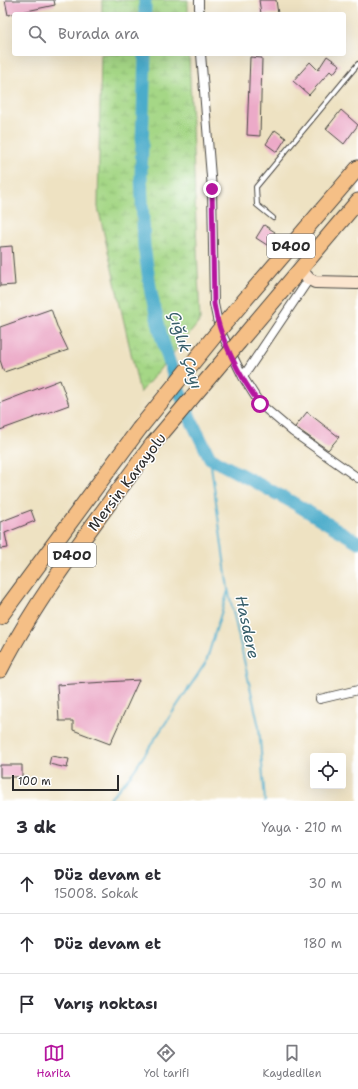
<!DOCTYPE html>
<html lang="tr">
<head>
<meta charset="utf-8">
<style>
  :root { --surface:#fff; --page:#f2f2f3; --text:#2b2b33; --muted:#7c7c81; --line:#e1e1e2; --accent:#b5179e }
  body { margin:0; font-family:"Shantell Sans",sans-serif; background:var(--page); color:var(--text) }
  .controls { position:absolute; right:12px; bottom:12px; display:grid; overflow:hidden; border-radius:4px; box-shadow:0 4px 16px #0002 }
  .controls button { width:36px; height:36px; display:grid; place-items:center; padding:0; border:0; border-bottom:1px solid var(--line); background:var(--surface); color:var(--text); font:20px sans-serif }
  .scale { position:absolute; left:12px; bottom:10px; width:107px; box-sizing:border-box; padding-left:4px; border:2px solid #2b2b2b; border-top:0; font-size:11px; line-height:14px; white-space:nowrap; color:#2b2b2b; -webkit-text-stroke:3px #fff; paint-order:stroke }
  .stop { position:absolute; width:12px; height:12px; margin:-9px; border:3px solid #b5179e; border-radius:50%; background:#fff }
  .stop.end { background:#b5179e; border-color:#fff; box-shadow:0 1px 4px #0008 }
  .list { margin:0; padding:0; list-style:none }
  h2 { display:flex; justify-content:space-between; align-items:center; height:52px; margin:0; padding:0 16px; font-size:17px }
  h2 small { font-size:13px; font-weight:400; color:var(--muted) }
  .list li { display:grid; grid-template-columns:26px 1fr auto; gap:12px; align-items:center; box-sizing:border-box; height:60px; padding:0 16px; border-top:1px solid var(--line) }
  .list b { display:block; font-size:15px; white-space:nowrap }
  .list p { margin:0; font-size:13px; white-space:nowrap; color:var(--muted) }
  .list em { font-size:13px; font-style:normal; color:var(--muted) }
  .icon { flex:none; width:22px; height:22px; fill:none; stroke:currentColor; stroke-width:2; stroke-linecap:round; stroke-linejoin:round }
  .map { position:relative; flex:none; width:358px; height:801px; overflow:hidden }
  .search { position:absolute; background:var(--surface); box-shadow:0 4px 16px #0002; left:12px; right:12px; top:12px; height:44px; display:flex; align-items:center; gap:10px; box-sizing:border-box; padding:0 14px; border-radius:4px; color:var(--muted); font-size:15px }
  .sheet { height:232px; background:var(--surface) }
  nav { display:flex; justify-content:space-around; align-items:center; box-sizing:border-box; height:56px; border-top:1px solid var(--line); background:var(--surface); font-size:11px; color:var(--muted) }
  nav a { display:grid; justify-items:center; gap:2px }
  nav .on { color:var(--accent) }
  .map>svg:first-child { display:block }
  .wetland { fill:url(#wetland-marsh); stroke:#688158 }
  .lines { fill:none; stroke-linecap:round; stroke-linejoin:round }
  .stream { stroke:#4bacca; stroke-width:2 }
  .river { stroke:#4bacca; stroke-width:13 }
  .building { fill:#ecaac8 }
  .lane-casing { stroke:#484642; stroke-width:6 }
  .street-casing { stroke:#484642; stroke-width:10 }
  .secondary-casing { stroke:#484642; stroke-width:14 }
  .highway-casing { stroke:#484642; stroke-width:17 }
  .lane { stroke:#fff; stroke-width:4 }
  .street { stroke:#fff; stroke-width:8 }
  .secondary { stroke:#fbe5cf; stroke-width:12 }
  .highway { stroke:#f5bf86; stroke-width:15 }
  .highway-bridge-casing { stroke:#484642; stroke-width:17; stroke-linecap:butt }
  .highway-bridge { stroke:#f5bf86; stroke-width:15 }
  .route { stroke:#b5179e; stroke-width:5 }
  .labels { text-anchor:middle; stroke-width:3; stroke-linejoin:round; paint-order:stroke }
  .shield { fill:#fff; stroke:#6b6b6b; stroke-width:1 }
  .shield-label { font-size:14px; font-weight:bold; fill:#2b2b2b }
  .street-label { font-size:15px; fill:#2b2b2b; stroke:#fff }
  .water-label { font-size:16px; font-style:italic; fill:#385f6b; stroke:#fff }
</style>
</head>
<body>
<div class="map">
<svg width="358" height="801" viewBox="0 0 358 801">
  <defs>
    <pattern id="wetland-marsh" width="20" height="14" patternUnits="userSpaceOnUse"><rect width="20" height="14" fill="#a5d786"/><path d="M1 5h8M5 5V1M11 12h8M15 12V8" fill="none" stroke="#8eb974"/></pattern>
  </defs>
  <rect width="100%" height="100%" fill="#fff"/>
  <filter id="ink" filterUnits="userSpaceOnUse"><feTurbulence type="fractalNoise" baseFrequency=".025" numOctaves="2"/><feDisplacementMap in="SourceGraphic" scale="8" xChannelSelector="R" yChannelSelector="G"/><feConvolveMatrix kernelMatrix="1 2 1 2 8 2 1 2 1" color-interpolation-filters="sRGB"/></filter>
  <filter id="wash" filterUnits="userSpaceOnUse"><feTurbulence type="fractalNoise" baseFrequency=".012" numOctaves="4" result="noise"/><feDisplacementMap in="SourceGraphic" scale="16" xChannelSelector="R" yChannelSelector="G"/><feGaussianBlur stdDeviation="0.9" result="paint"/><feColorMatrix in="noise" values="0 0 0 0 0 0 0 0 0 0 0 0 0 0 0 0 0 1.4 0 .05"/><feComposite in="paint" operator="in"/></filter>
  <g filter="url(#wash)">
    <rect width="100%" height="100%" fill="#eee2c2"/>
    <!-- wetland -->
    <path class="wetland" d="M102,0H188V14H102Z
      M101,54H189L200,321L140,393L98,207Z"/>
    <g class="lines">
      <!-- stream -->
      <path class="stream" d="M210,458L228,589L259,727L265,801
        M108,801L133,772L206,662L228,591"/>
      <!-- river -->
      <path class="river" d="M145,14V0
        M145,54L141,175L144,246L151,293L162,339L175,380L191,420L210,458L292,502L358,542"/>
    </g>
    <g id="blocks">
      <!-- building -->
      <path class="building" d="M5,0H54L55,5L8,15Z
        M259,0H276L278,14H261Z
        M327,56L340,65L333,74L330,71L309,95L293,81L310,62L318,70Z
        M250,57L262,58L260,136L247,135Z
        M341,110L358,125L344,144L326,129Z
        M275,130L286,138L277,152L266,144Z
        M264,225L275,232L267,245L256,238Z
        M12,246L15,285L0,286V247Z
        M51,309L58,329L68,350L4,372L0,360V327Z
        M60,380L69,405L0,430V403Z
        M307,412L339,437L328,450L295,427Z
        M31,510L35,521L5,533L8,548L0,549V522Z
        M139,680L110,744L73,730V721H59L57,685Z
        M51,756L69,759L67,768L49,764Z
        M0,765H22V777H0Z"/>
    </g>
  </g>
  <g filter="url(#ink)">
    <use href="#blocks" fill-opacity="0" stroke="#484642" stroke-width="1"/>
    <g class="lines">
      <!-- lane casing -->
      <g class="lane-casing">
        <path id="lane" d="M273,218L257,205L256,187L358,64"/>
      </g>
      <!-- street casing -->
      <g class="street-casing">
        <path id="street" d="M199,0V14
          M201,54L212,189L214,304L219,328L243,377L260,404L293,432L358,478
          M243,377L309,279
          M320,699L358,690"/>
      </g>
      <!-- secondary casing -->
      <g class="secondary-casing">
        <path id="secondary" d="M300,269L309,279L315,282L358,283"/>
      </g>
      <!-- highway casing -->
      <g class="highway-casing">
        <path id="highway" d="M225,323L358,168
          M239,342L358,201
          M0,617L139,429
          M0,670C41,590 99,518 152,445"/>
      </g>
      <!-- lane -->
      <use href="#lane" class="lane"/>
      <!-- street -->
      <use href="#street" class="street"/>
      <!-- secondary -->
      <use href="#secondary" class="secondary"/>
      <!-- highway -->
      <use href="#highway" class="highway"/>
      <!-- highway-bridge casing -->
      <g class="highway-bridge-casing">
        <path id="highway-bridge" d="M139,429L225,323
          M152,445L239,342"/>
      </g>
      <!-- highway-bridge -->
      <use href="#highway-bridge" class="highway-bridge"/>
    </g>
  </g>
  <g class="lines" filter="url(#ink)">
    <!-- route -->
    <path class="route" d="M212,189L214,304C219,337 240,378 260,404"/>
  </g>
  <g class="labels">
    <!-- shield labels -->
    <g class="shield">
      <rect x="267" y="234" width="48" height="24" rx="3"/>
      <rect x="48" y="543" width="48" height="24" rx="3"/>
    </g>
    <g class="shield-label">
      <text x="291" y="251">D400</text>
      <text x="72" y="560">D400</text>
    </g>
    <!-- street labels -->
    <g class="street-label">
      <text transform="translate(127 482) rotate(-53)" y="5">Mersin Karayolu</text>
    </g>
    <!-- water labels -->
    <g class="water-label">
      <text transform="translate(186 350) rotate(73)" y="6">Çığlık Çayı</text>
      <text transform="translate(248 627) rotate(78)" y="6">Hasdere</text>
    </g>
  </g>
</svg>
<div class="controls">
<button><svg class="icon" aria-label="locate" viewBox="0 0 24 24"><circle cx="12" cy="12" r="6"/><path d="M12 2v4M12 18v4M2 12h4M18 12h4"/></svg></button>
</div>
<div class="scale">100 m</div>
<div class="stop" style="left:260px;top:404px"></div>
<div class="stop end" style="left:212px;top:189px"></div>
<div class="search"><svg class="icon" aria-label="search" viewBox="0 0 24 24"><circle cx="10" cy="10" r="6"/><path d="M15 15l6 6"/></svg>Burada ara</div>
</div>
<section class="sheet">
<h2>3 dk<small>Yaya · 210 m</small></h2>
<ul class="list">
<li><svg class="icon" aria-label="ahead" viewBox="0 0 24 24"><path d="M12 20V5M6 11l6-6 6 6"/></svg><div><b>Düz devam et</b><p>15008. Sokak</p></div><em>30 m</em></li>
<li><svg class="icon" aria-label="ahead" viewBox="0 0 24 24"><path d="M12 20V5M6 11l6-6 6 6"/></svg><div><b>Düz devam et</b></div><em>180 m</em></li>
<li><svg class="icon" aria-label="arrive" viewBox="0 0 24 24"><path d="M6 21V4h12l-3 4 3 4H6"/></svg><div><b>Varış noktası</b></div></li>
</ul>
</section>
<nav>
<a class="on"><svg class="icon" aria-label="map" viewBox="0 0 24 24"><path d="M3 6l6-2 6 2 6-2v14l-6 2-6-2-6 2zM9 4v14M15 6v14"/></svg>Harita</a>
<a><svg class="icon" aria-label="directions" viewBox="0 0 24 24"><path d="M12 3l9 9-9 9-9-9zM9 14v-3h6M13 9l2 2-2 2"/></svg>Yol tarifi</a>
<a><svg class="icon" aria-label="saved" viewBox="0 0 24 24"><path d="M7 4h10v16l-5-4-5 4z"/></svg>Kaydedilen</a>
</nav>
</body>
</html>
